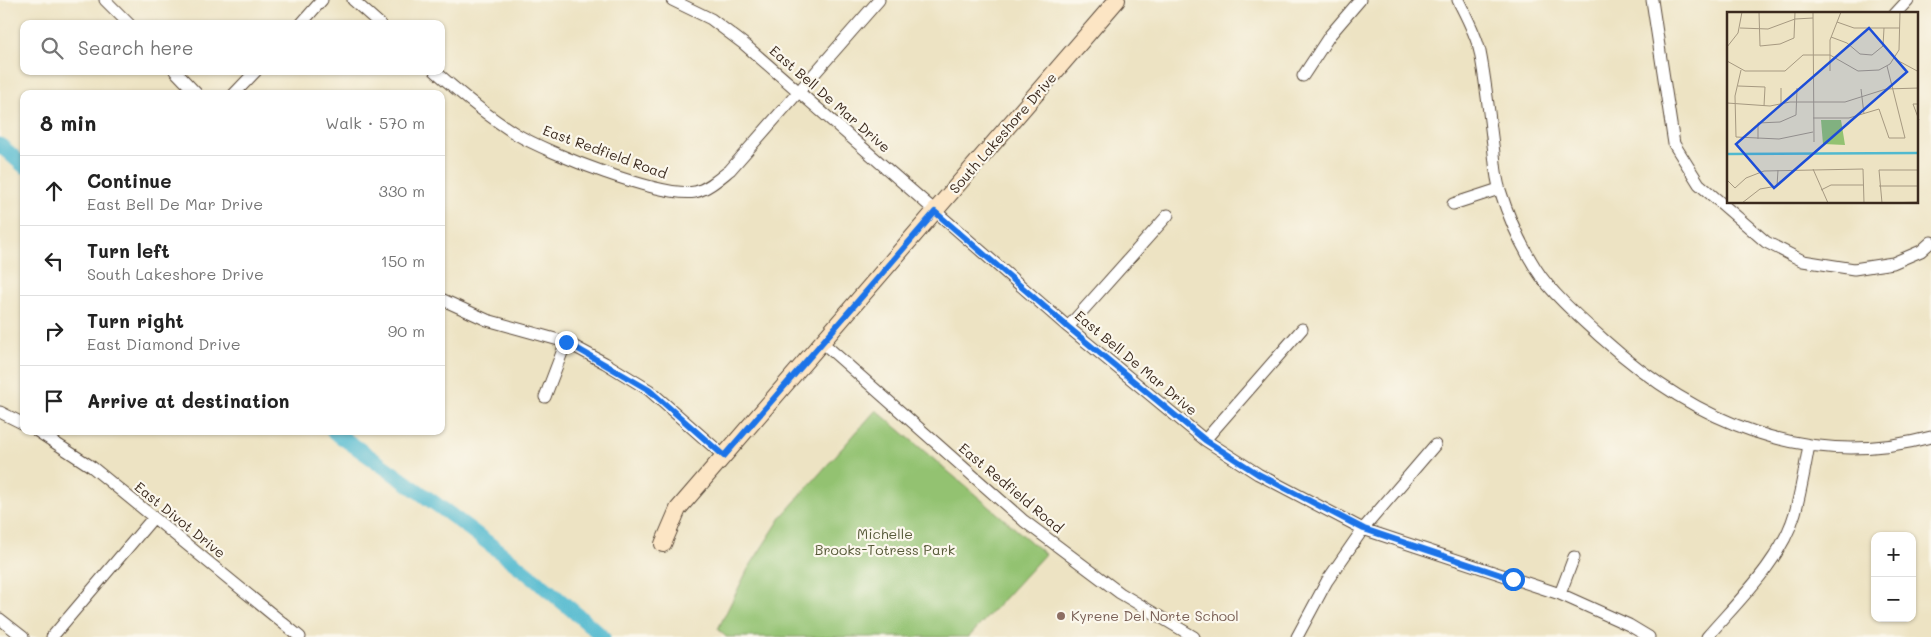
<!DOCTYPE html>
<html lang="en">
<head>
<meta charset="utf-8">
<style>
  :root { --surface:#fff; --page:#f6f6f6; --text:#222; --muted:#767676; --line:#e0e0e0 }
  body { margin:0; font-family:Mali,sans-serif; background:var(--page); color:var(--text) }
  .controls { position:absolute; right:15px; bottom:15px; display:grid; overflow:hidden; border-radius:10px; box-shadow:0 1px 4px #0004 }
  .controls button { width:45px; height:45px; display:grid; place-items:center; padding:0; border:0; border-bottom:1px solid var(--line); background:var(--surface); color:var(--text); font:25px sans-serif }
  .stop { position:absolute; width:15px; height:15px; margin:-11px; border:4px solid #1a73e8; border-radius:50%; background:#fff }
  .stop.end { background:#1a73e8; border-color:#fff; box-shadow:0 1px 5px #0008 }
  .list { margin:0; padding:0; list-style:none }
  h2 { display:flex; justify-content:space-between; align-items:center; height:65px; margin:0; padding:0 20px; font-size:21px }
  h2 small { font-size:16px; font-weight:400; color:var(--muted) }
  .list li { display:grid; grid-template-columns:32px 1fr auto; gap:15px; align-items:center; box-sizing:border-box; height:70px; padding:0 20px; border-top:1px solid var(--line) }
  .list b { display:block; font-size:19px; white-space:nowrap }
  .list p { margin:0; font-size:16px; white-space:nowrap; color:var(--muted) }
  .list em { font-size:16px; font-style:normal; color:var(--muted) }
  .icon { flex:none; width:28px; height:28px; fill:none; stroke:currentColor; stroke-width:2; stroke-linecap:round; stroke-linejoin:round }
  .map { position:relative; flex:none; width:1931px; height:637px; overflow:hidden }
  .search { position:absolute; background:var(--surface); box-shadow:0 1px 4px #0004; left:20px; top:20px; width:425px; height:55px; display:flex; align-items:center; gap:12px; box-sizing:border-box; padding:0 18px; border-radius:10px; color:var(--muted); font-size:19px }
  .panel { position:absolute; background:var(--surface); box-shadow:0 1px 4px #0004; left:20px; top:90px; width:425px; height:345px; border-radius:10px }
  .map>svg:first-child { display:block }
  .green { fill:#93c271; stroke:#677648 }
  .lines { fill:none; stroke-linecap:round; stroke-linejoin:round }
  .canal { stroke:#51b9cf; stroke-width:15 }
  .street-casing { stroke:#564637; stroke-width:13 }
  .secondary-casing { stroke:#564637; stroke-width:18 }
  .street { stroke:#fff; stroke-width:11 }
  .secondary { stroke:#fce5c4; stroke-width:16 }
  .route { stroke:#1a73e8; stroke-width:6 }
  .education-dot { fill:#8d6e63; stroke:#fbf7ec; stroke-width:2 }
  .labels { text-anchor:middle; stroke-width:4.5; stroke-linejoin:round; paint-order:stroke }
  .street-label { font-size:14px; fill:#3b2a1e; stroke:#fbf7ec }
  .park-label { font-size:14px; fill:#555837; stroke:#fbf7ec }
  .education-label { font-size:14px; fill:#785e54; stroke:#fbf7ec; text-anchor:start }
  .inset-river { fill:none; stroke:#51b9cf; stroke-width:2.5 }
  .inset-road { fill:none; stroke:#a69981; stroke-width:1 }
  .view { fill:#1d4ed8; fill-opacity:0.15; stroke:#1d4ed8; stroke-width:2.5 }
  .inset-edge { fill:none; stroke:#3b2a1e; stroke-width:2.5 }
</style>
</head>
<body>
<div class="map">
<svg width="1931" height="637" viewBox="0 0 1931 637">
  <rect width="100%" height="100%" fill="#fbf7ec"/>
  <filter id="ink" filterUnits="userSpaceOnUse"><feTurbulence type="fractalNoise" baseFrequency=".02" numOctaves="2"/><feDisplacementMap in="SourceGraphic" scale="10" xChannelSelector="R" yChannelSelector="G"/><feConvolveMatrix kernelMatrix="1 2 1 2 8 2 1 2 1" color-interpolation-filters="sRGB"/></filter>
  <filter id="wash" filterUnits="userSpaceOnUse"><feTurbulence type="fractalNoise" baseFrequency=".0096" numOctaves="4" result="noise"/><feDisplacementMap in="SourceGraphic" scale="20" xChannelSelector="R" yChannelSelector="G"/><feGaussianBlur stdDeviation="1.12" result="paint"/><feColorMatrix in="noise" values="0 0 0 0 0 0 0 0 0 0 0 0 0 0 0 0 0 1.4 0 .05"/><feComposite in="paint" operator="in"/></filter>
  <g filter="url(#wash)">
    <rect width="100%" height="100%" fill="#ede3c3"/>
    <!-- green -->
    <path class="green" d="M876,410L1045,554L969,637H726L718,629L748,569L782,516Z"/>
    <g class="lines">
      <!-- canal -->
      <path class="canal" d="M0,145L24,166
        M333,431C426,496 519,562 603,637"/>
    </g>
  </g>
  <g filter="url(#ink)">
    <g class="lines">
      <!-- street casing -->
      <g class="street-casing">
        <path id="street" d="M105,0L129,24
          M353,0L380,24
          M672,0L711,19L744,44L1068,327L1205,440L1258,474L1363,529L1560,594L1629,625L1649,637
          M1458,0C1466,16 1476,34 1480,52C1486,82 1489,114 1493,145C1495,159 1495,176 1500,190C1508,216 1521,245 1536,269C1550,292 1582,320 1603,339C1695,422 1807,471 1931,437
          M1652,0L1674,144L1699,184L1766,242L1803,261L1854,269L1893,263L1921,251L1931,242
          M1895,14L1908,0
          M301,24L322,0
          M175,71L197,94
          M435,71C461,94 487,116 516,134C548,153 661,198 695,192C708,189 720,178 730,170L879,0
          M1303,76L1330,35L1360,0
          M234,94L256,71
          M1453,204L1499,189
          M441,299L487,320L566,342L605,363L649,390L724,456
          M1068,327L1168,215
          M823,343L1024,521L1120,593L1194,637
          M545,397L566,342
          M0,412L24,424
          M37,431L92,467L300,637
          M1205,440L1302,329
          M1560,594L1574,557
          M0,619L23,637
          M52,637L153,518
          M1297,637L1327,581L1363,529L1435,445
          M1707,637C1739,600 1781,561 1795,513C1801,491 1805,468 1809,445"/>
      </g>
      <!-- secondary casing -->
      <g class="secondary-casing">
        <path id="secondary" d="M663,544L678,509L1117,0"/>
      </g>
      <!-- street -->
      <use href="#street" class="street"/>
      <!-- secondary -->
      <use href="#secondary" class="secondary"/>
    </g>
  </g>
  <g class="lines" filter="url(#ink)">
    <!-- route -->
    <path class="route" d="M566,342L649,390L724,456L935,212L1068,327L1205,440L1258,474L1364,529L1513,579"/>
  </g>
  <!-- markers -->
  <circle class="education-dot" cx="1061" cy="616" r="5"/>
  <g class="labels">
    <!-- street labels -->
    <g class="street-label">
      <text transform="translate(830 99) rotate(41)" y="5">East Bell De Mar Drive</text>
      <text transform="translate(1003 133) rotate(-49)" y="5">South Lakeshore Drive</text>
      <text transform="translate(605 152) rotate(20)" y="5">East Redfield Road</text>
      <text transform="translate(1136 363) rotate(40)" y="5">East Bell De Mar Drive</text>
      <text transform="translate(1011 488) rotate(40)" y="5">East Redfield Road</text>
      <text transform="translate(180 520) rotate(39)" y="5">East Divot Drive</text>
    </g>
    <!-- park labels -->
    <g class="park-label">
      <text x="885" y="539">Michelle<tspan x="885" dy="16">Brooks-Totress Park</tspan></text>
    </g>
    <!-- education labels -->
    <g class="education-label">
      <text x="1071" y="621">Kyrene Del Norte School</text>
    </g>
  </g>
  <!-- overview -->
  <g transform="translate(1727 12)">
    <rect width="191" height="191" fill="#ede3c3"/>
    <path d="M94,108H114L118,133L96,132Z" fill="#93c271"/>
    <path class="inset-river" d="M0,142L192,141"/>
    <path class="inset-road" d="M32,0L33,34L53,32L67,26L68,0M86,0L87,130M110,10L127,16H173M13,16L41,17L68,7L86,6M104,25L120,31L133,42L145,43L156,34L157,16M0,35L11,21L15,0M168,47L192,60M0,49L18,59H58L76,43H103L131,59L152,58L163,52L172,38L173,0M14,58L8,84L9,125L52,127L86,120M103,59V28L114,0M11,74L38,75L37,94M54,76V92M134,77L137,102M0,91L43,94L63,90H118L159,77L192,76M192,92H186L192,108M86,106H122L152,97L162,126H178L160,54M31,127V111L53,110L69,103L70,76M86,157L101,191M0,168L8,176L19,166L37,159L136,157L137,191M152,174H192M94,178L104,173H136M15,191L33,177L50,174L51,158M155,191L152,158H192M160,191L192,190"/>
    <path class="view" d="M142,16L180,60L47,176L9,132Z"/>
    <rect width="191" height="191" class="inset-edge"/>
  </g>
</svg>
<div class="controls">
<button>+</button>
<button>−</button>
</div>
<div class="stop" style="left:1513px;top:579px"></div>
<div class="stop end" style="left:566px;top:342px"></div>
<div class="search"><svg class="icon" aria-label="search" viewBox="0 0 24 24"><circle cx="10" cy="10" r="6"/><path d="M15 15l6 6"/></svg>Search here</div>
<section class="panel">
<h2>8 min<small>Walk · 570 m</small></h2>
<ul class="list">
<li><svg class="icon" aria-label="ahead" viewBox="0 0 24 24"><path d="M12 20V5M6 11l6-6 6 6"/></svg><div><b>Continue</b><p>East Bell De Mar Drive</p></div><em>330 m</em></li>
<li><svg class="icon" aria-label="left" viewBox="0 0 24 24"><path d="M17 20v-9H6M10 6l-5 5 5 5"/></svg><div><b>Turn left</b><p>South Lakeshore Drive</p></div><em>150 m</em></li>
<li><svg class="icon" aria-label="right" viewBox="0 0 24 24"><path d="M7 20v-9h11M14 6l5 5-5 5"/></svg><div><b>Turn right</b><p>East Diamond Drive</p></div><em>90 m</em></li>
<li><svg class="icon" aria-label="arrive" viewBox="0 0 24 24"><path d="M6 21V4h12l-3 4 3 4H6"/></svg><div><b>Arrive at destination</b></div></li>
</ul>
</section>
</div>
</body>
</html>
